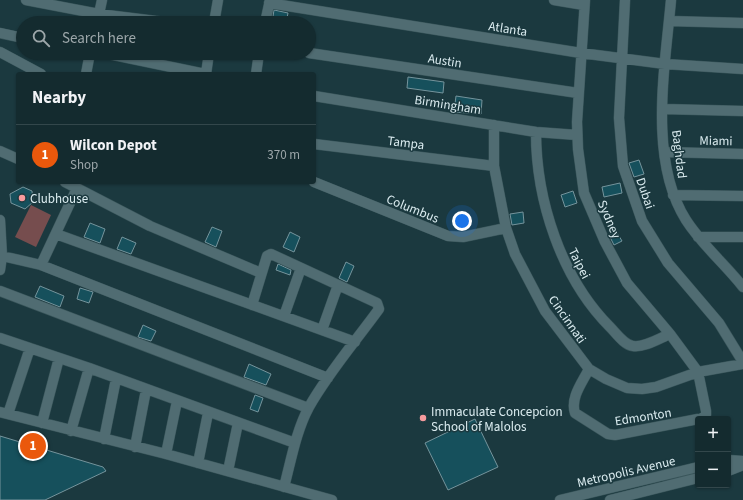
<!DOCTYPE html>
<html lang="en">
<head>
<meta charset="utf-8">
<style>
  :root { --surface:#142b2f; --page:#1d3337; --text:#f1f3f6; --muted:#9da7aa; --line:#33474b; --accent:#ea580c }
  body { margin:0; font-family:"Source Sans 3",sans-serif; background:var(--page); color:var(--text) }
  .controls { position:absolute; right:12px; bottom:12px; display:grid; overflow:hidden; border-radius:4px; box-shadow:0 1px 3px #0004 }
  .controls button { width:36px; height:36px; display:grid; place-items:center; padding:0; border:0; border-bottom:1px solid var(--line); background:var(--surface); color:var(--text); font:20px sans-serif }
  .you { position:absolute; left:462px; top:221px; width:14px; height:14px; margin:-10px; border:3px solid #fff; border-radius:50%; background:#1a73e8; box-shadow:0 0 0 6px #1a73e833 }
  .badge { display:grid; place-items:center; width:26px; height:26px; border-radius:50%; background:var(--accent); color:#fff; font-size:13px; font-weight:700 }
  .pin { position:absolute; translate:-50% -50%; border:2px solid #fff; box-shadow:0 1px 4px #0006 }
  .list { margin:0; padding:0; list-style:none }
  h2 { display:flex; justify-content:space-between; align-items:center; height:52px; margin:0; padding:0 16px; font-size:17px }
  h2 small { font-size:13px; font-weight:400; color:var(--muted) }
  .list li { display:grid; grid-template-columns:26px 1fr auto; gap:12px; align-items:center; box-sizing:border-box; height:60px; padding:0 16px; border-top:1px solid var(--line) }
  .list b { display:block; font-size:15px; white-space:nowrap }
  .list p { margin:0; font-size:13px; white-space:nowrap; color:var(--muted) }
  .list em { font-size:13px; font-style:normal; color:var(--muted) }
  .icon { flex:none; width:22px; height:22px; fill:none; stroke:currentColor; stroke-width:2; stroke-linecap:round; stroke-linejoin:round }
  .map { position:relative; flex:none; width:743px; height:500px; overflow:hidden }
  .search { position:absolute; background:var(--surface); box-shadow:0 1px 3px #0004; left:16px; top:16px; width:300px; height:44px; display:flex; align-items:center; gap:10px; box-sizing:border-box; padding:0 14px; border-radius:22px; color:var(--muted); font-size:15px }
  .panel { position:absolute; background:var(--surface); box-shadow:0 1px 3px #0004; left:16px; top:72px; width:300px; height:112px; border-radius:4px }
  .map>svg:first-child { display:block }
  .green { fill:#764d4e }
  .building { fill:#16505c; stroke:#75949c }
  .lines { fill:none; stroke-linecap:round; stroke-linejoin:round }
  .minor-casing { stroke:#3a565b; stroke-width:11 }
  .minor { stroke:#506c72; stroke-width:10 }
  .poi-dot { fill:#f59b9e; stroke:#1b393f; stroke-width:1.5 }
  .labels { text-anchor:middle; stroke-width:3; stroke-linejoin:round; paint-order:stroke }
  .street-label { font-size:13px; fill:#dbecf0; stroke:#1b393f }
  .poi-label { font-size:13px; fill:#dbecf0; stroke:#1b393f; text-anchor:start }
</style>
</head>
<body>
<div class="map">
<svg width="743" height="500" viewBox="0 0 743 500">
  <rect width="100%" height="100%" fill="#1b393f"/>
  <!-- green -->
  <path class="green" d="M31,205L51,215L36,247L15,237Z"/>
  <!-- building -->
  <path class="building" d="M274,10L288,13L286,23H272Z
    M408,77L444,82L443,93L407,88Z
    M456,96L482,100L481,114L454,112Z
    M639,160L644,174L634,177L629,163Z
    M620,183L622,193L604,197L602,187Z
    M23,187L32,191L33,202L25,209L11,203L10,194Z
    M573,191L577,203L565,207L561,195Z
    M523,212L524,223L512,225L510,214Z
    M90,223L105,229L100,243L84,237Z
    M212,227L222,231L216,247L205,242Z
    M616,231L622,241L614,245L609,235Z
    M290,232L300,237L294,252L283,247Z
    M122,237L136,243L131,254L117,249Z
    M346,262L354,266L347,282L339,278Z
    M278,264L291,270L290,275L276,270Z
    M40,286L64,296L60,307L35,297Z
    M80,288L93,292L89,303L77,299Z
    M143,325L156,331L151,341L138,337Z
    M249,364L271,374L266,385L244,377Z
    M255,395L263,398L258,412L250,409Z
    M475,419L498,467L448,490L425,443Z
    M0,436L103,467L106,471L45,500H0Z"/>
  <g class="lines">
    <!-- minor casing -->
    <g class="minor-casing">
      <path id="minor" d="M26,0L99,14L172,23
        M554,0L584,5
        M585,0L577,122L578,149L584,193L605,242L627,283L670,334L698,372L706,411V415L701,419
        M625,0L619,118L623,166L642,221L668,263L719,323L743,362
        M671,0C665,68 648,160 686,220C702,245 725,264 743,287
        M269,3L581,53L665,64L743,69
        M669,21L743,23
        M97,23L102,0
        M214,23L218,0
        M265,23L270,0
        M0,33L23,38
        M0,52L41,74
        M104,53L205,74
        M309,53L578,93
        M86,74L90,53
        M206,74L209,53
        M256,74L259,53
        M314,96L536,132L577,135
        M663,109L743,111
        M494,125V166L506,228L515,254L545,311L589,369L606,379L627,388L642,389L656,387L698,372L743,364
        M536,132C536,200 561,278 610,327C616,333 624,345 633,346C644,348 660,338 670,334
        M314,144L494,166
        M0,151L18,159
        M664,152L743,154
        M65,182L150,226L261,273
        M314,182L448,236L463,237L506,228
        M673,195L743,196
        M0,220L2,256L0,270
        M56,234L355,342
        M698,237H743
        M2,256L41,265L328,378
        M41,265L77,188
        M0,291L308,408
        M252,305L267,256L271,254L377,303L379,309C355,342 328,373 309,407C296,431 291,461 284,487
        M284,316L301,268
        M322,330L338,285
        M0,338L89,368L295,443
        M589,369C582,383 570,398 575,413L608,434L615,435L698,419
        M0,412L166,454L332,500
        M8,414L30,348
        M42,423L59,358
        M71,431L89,368
        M104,439L116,379
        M135,447L146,390
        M166,454L177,401
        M728,460L743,461
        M198,463L208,413
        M228,471L238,423
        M728,471L743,465
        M560,500L698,467
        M610,500L698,478"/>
    </g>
    <!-- minor -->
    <use href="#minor" class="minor"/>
  </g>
  <!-- markers -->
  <g class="poi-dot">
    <circle cx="22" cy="198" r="4"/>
    <circle cx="423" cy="418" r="4"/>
  </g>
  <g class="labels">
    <!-- street labels -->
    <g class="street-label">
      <text transform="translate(508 28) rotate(9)" y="5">Atlanta</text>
      <text transform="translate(445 60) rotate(9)" y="5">Austin</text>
      <text transform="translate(448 104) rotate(9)" y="5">Birmingham</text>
      <text transform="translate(716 140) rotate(1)" y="5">Miami</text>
      <text transform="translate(406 142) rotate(7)" y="5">Tampa</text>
      <text transform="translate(680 154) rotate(83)" y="5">Baghdad</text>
      <text transform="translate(646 193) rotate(71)" y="5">Dubai</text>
      <text transform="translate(413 208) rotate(22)" y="5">Columbus</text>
      <text transform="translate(610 219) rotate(67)" y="5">Sydney</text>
      <text transform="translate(580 263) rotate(63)" y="5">Taipei</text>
      <text transform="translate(568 319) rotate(55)" y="5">Cincinnati</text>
      <text transform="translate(643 416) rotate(-9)" y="5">Edmonton</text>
      <text transform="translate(626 471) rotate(-13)" y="5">Metropolis Avenue</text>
    </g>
    <!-- poi labels -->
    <g class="poi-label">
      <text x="30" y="203">Clubhouse</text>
      <text x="431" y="416">Immaculate Concepcion<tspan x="431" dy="15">School of Malolos</tspan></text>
    </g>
  </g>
</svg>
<div class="controls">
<button>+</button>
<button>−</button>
</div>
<div class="you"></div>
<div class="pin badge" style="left:33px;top:446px">1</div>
<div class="search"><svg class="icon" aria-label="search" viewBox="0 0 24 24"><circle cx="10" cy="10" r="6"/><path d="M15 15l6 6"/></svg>Search here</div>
<section class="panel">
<h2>Nearby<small></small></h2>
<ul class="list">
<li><span class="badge">1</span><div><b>Wilcon Depot</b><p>Shop</p></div><em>370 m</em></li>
</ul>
</section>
</div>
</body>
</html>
